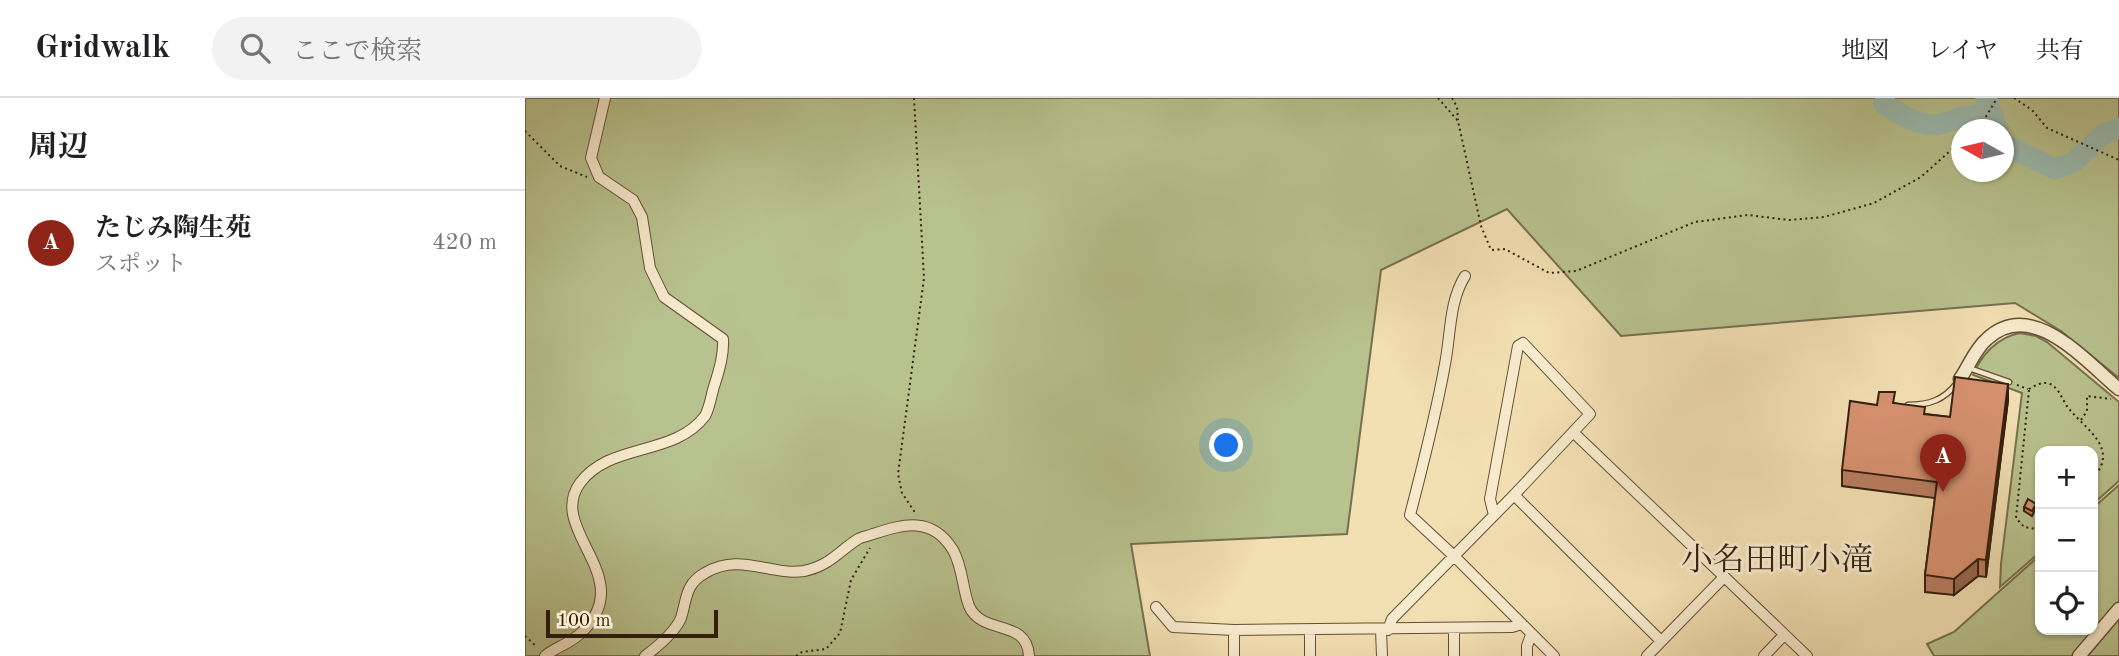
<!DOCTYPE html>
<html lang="ja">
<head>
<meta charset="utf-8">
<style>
  :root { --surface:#fff; --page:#f2f2f2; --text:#202124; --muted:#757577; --line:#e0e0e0; --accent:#8f2418 }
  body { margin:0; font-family:"Old Standard TT","Noto Serif JP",serif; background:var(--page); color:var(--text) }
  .controls { position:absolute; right:21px; bottom:21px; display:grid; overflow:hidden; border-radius:14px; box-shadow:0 2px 5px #0004 }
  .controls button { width:63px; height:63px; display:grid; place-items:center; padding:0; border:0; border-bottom:2px solid var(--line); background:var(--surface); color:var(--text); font:35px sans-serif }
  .compass { position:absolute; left:1426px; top:21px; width:63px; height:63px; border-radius:50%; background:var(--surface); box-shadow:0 2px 5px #0004; rotate:278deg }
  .scale { position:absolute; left:21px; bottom:18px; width:172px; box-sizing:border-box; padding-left:7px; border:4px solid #341f0e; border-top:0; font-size:19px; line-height:24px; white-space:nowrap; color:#341f0e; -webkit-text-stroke:5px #f7eacd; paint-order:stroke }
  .you { position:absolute; left:702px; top:348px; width:24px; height:24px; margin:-18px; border:5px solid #fff; border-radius:50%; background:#1a73e8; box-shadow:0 0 0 10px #1a73e833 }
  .badge { display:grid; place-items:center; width:46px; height:46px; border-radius:50%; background:var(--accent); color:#fff; font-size:23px; font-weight:700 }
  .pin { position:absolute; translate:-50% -58px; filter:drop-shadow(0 2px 4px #0008) }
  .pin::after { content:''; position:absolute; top:37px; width:24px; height:21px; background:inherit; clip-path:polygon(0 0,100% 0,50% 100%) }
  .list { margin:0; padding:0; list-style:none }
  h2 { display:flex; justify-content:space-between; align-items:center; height:91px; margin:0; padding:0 28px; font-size:30px }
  h2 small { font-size:23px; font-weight:400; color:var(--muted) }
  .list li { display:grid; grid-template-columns:46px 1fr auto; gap:21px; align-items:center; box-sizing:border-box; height:105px; padding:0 28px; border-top:2px solid var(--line) }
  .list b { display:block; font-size:26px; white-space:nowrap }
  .list p { margin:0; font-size:23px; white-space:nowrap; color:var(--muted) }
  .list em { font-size:23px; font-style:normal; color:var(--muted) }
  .icon { flex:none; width:38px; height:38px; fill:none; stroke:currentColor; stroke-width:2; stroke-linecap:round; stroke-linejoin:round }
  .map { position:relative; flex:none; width:1594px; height:558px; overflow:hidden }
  header { display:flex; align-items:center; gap:42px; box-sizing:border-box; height:98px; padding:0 35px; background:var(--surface); border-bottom:2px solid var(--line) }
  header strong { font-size:33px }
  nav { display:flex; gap:38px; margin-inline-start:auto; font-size:24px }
  .search { width:490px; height:63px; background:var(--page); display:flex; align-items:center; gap:18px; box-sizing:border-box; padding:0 24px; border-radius:38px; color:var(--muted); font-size:26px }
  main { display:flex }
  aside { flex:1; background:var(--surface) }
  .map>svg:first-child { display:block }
  .green { fill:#b8c28e; stroke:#76704e; stroke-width:2; fill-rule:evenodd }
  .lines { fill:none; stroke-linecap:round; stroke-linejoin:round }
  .river { stroke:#9bbcb0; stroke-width:21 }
  .service-casing { stroke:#644f37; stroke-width:7 }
  .minor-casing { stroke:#644f37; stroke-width:12 }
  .tertiary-casing { stroke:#644f37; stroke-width:15 }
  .path { stroke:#341f0e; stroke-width:2; stroke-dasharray:2 3.5; stroke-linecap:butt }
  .service { stroke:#f7eacd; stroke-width:4.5 }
  .minor { stroke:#f7eacd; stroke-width:10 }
  .tertiary { stroke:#f7eacd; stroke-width:12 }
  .wall { fill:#b87d5f; stroke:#341f0e; stroke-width:2 }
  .shaded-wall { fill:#96664e; stroke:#341f0e; stroke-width:2 }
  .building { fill:#d6916f; stroke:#341f0e; stroke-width:2 }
  .labels { text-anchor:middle; stroke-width:6; stroke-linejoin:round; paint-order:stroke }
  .quarter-label { font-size:32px; fill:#341f0e; stroke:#f7eacd }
</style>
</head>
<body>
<header>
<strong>Gridwalk</strong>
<div class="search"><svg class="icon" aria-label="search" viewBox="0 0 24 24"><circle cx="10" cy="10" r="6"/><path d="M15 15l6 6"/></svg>ここで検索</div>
<nav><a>地図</a><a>レイヤ</a><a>共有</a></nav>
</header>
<main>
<aside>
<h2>周辺<small></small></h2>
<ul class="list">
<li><span class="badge">A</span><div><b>たじみ陶生苑</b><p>スポット</p></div><em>420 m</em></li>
</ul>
</aside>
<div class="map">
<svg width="1594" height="558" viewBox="0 0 1594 558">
  <rect width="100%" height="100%" fill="#f2dfb2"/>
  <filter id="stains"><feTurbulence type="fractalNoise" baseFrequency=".00286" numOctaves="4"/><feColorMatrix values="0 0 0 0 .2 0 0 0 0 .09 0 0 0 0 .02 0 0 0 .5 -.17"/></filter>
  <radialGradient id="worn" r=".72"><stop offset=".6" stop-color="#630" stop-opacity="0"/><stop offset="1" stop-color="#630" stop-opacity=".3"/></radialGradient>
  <!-- green -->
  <path class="green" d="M0,0H1594V280L1536,233L1490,205L1096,238L982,111L856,172L822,436L606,446L625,558H0ZM1436,32H1478V74H1436Z
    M1495,235L1511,238L1522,244L1594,304V383L1568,406V353H1515V454L1475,489L1476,466L1497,295L1448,277C1456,257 1473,239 1495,235Z
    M1594,387V558H1409L1402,546L1429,534L1515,457V532H1568V410Z"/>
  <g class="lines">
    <!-- river -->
    <path class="river" d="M1461,0L1473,32
      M1359,6C1375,16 1391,27 1411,27C1419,26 1426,22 1433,20C1447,18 1453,20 1463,8
      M1478,46L1530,71L1549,64L1577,37L1594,30"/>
    <!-- service casing -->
    <g class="service-casing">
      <path id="service" d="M1444,270L1484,284
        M1383,307C1404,307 1419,302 1432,285"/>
    </g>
    <!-- minor casing -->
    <g class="minor-casing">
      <path id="minor" d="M940,178C924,204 926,235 920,266C911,317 898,367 885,417L929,458L1029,558
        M1049,335L1282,558
        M989,397L1136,543
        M631,509L648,529L709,532
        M929,530V558
        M785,532V558
        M856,532L857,558
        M863,532L867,521L989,397L1065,316L998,245L993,248L965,401L969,417
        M20,558C30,549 46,546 58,533C113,478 21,432 55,385C85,344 149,359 180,318C184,311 186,300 188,292C193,275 199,259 198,241L139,199L125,170L117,119L108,102L74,79L66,60L80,0
        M120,558C132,549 150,534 156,520C162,501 160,486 180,475C215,454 245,478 279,473C304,468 313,454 333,441C337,439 343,438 348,436C379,426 407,418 428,452C438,470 437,489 444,508C457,538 502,520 504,558
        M709,558V532L987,529L997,526
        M1002,558V548L1006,537
        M1122,558L1199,479
        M1239,558L1259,537"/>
    </g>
    <!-- tertiary casing -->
    <g class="tertiary-casing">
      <path id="tertiary" d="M1435,281C1444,268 1450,251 1462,241C1507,199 1560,263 1594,291
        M1554,558L1594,511"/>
    </g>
    <!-- path -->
    <path class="path" d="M389,0L399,180L373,376L377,395L391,416
      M913,0L933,23L956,128L966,152L980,151L1024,175L1051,173L1170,124L1223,117L1264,122L1299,119L1349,105L1396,79L1436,43
      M927,0L932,9L933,22
      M1489,0L1507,12L1522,30L1594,62
      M1451,32L1456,27L1472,0
      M0,33L35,68L62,79
      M1492,287L1503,291
      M1504,291C1511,287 1518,283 1525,286C1535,290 1538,305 1545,312C1563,333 1594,351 1568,380
      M1504,292L1491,420L1499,429L1512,431L1515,429
      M1556,322L1562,313V298L1586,301
      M0,538L12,549
      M271,558L277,554L301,551L315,535L326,482L345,450"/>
    <!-- service -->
    <use href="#service" class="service"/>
    <!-- minor -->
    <use href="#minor" class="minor"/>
    <!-- tertiary -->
    <use href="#tertiary" class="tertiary"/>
  </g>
  <!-- wall -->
  <path class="wall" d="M1483,302L1461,479L1453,478L1429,497L1400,494V477L1410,400L1317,388V372L1370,305L1400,316L1425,319Z
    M1499,409L1511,410L1507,418L1499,413Z"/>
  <!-- shaded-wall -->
  <path class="shaded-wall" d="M1483,286V302L1461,479V462Z
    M1453,461V478L1429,497V481Z"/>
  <!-- building -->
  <path class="building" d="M1430,279L1483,286L1461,462L1453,461L1429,481L1400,477L1412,384L1317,372L1325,303L1352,307L1354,294H1370L1368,305L1400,309L1399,316L1425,319Z
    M1503,401L1511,406L1507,413L1499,409Z"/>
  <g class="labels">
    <!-- quarter labels -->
    <g class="quarter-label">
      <text x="1252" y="472">小名田町小滝</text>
    </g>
  </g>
  <rect width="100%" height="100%" filter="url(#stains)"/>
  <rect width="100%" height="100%" fill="url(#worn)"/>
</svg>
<div class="controls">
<button>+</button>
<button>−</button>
<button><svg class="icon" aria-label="locate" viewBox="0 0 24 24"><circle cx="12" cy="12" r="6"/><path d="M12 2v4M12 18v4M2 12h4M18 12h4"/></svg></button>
</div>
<svg class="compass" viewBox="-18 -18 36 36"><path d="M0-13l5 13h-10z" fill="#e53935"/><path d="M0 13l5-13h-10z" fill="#757577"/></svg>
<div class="scale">100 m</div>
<div class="you"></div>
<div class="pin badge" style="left:1418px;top:394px">A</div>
</div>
</main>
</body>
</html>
